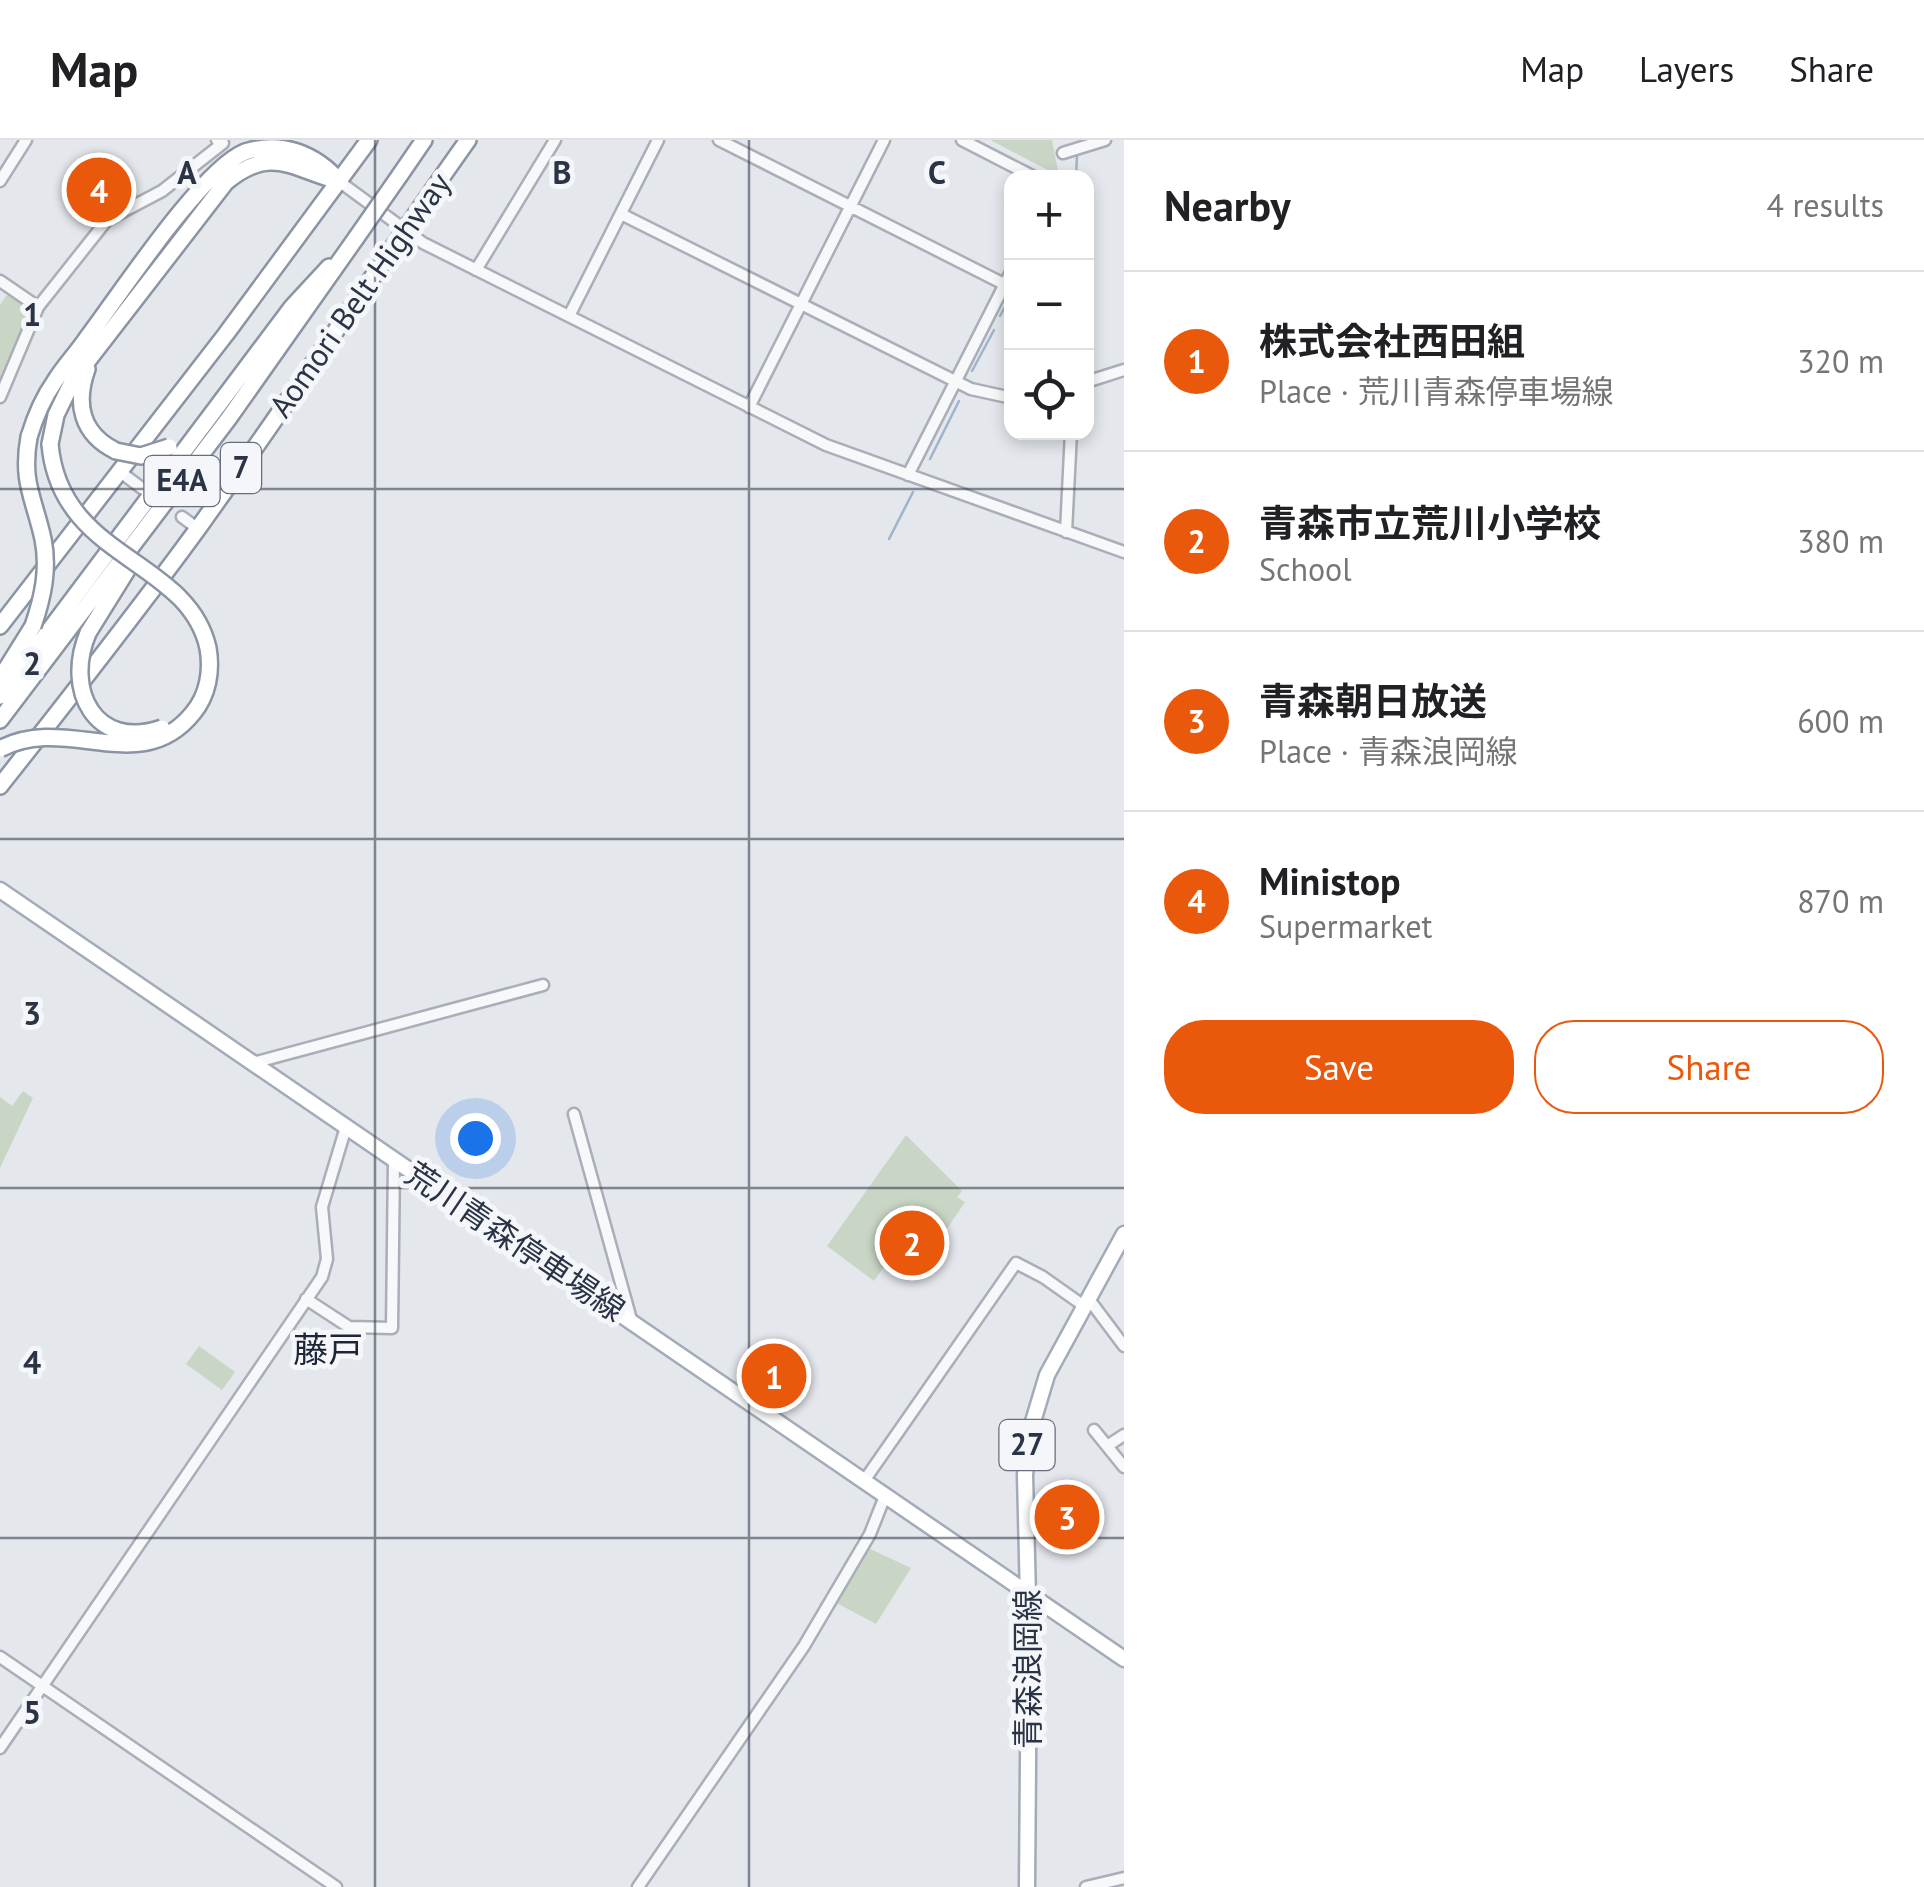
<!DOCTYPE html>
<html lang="en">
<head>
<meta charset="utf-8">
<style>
  :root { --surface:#fff; --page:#f6f6f6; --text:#202124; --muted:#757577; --line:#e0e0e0; --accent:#ea580c }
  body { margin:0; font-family:"PT Sans","Noto Sans JP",sans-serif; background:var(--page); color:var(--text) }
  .controls { position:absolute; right:30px; top:30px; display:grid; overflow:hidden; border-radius:20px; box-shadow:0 5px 15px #0003 }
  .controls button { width:90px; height:90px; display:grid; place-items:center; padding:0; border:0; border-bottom:2px solid var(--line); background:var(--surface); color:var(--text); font:50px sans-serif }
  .you { position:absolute; left:475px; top:998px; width:35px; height:35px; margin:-25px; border:8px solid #fff; border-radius:50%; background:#1a73e8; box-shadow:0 0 0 15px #1a73e833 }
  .badge { display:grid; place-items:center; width:65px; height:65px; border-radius:50%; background:var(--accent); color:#fff; font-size:32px; font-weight:700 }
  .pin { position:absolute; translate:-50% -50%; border:5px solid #fff; box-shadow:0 2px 10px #0006 }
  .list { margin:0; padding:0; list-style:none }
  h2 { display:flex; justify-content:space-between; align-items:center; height:130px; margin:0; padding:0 40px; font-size:42px }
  h2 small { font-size:32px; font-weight:400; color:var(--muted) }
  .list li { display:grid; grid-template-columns:65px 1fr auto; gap:30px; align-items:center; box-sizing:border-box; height:180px; padding:0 40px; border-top:2px solid var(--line) }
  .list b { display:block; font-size:38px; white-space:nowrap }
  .list p { margin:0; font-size:32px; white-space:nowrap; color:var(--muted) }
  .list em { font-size:32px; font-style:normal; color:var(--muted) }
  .actions { display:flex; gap:20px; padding:30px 40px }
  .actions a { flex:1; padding:22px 0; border:2px solid var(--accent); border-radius:40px; text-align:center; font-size:35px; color:var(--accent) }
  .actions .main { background:var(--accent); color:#fff }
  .icon { flex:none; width:55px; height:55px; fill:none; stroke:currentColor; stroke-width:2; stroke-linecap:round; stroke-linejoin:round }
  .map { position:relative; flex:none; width:1124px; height:1747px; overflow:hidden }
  header { display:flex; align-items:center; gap:60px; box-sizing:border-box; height:140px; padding:0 50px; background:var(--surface); border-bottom:2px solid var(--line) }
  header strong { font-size:48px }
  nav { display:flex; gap:55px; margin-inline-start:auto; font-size:35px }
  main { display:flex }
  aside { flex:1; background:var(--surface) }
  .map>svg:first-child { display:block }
  .green { fill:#c9d6c5 }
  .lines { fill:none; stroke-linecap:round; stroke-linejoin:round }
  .stream { stroke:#9fb4cc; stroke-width:2.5 }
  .minor-casing { stroke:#a9aeb7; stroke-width:15 }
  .major-casing { stroke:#a3abb8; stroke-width:19 }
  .highway-casing { stroke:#8b94a3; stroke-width:20 }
  .minor { stroke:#f7f8fa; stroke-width:10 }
  .major { stroke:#fff; stroke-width:14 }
  .highway { stroke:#fff; stroke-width:15 }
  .highway-bridge-casing { stroke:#8b94a3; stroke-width:20; stroke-linecap:butt }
  .highway-bridge { stroke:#fff; stroke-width:15 }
  .grid { fill:none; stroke:#2b3445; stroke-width:2.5; stroke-opacity:0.55 }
  .labels { text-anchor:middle; stroke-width:10; stroke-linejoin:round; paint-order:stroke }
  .shield { fill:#f4f6f9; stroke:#676e7b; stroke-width:2.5 }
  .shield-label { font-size:30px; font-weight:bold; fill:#2b3445 }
  .street-label { font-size:32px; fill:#2b3445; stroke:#f4f6f9 }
  .neighbourhood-label { font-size:35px; fill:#1d2536; stroke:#f4f6f9 }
  .grid-label { font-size:32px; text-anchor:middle; font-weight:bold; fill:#2b3445; stroke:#f4f6f9; stroke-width:10; stroke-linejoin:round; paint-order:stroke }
</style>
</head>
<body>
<header>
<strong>Map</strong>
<nav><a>Map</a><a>Layers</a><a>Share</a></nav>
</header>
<main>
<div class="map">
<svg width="1124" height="1747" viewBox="0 0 1124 1747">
  <rect width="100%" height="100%" fill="#e4e7ec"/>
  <!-- green -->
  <path class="green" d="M992,0H1052L1059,36L992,1Z
    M13,154L30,166L32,171L0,248V165L6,156Z
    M23,951L33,958L0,1028V957L12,966Z
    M906,995L962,1051L957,1057L965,1062L920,1129L893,1114L874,1141L827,1106Z
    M199,1206L235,1232L222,1250L186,1224Z
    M866,1407L911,1428L876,1484L833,1461Z"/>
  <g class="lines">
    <!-- stream -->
    <path class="stream" d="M1076,38L1077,15
      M1000,176L1012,154
      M972,231L994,190
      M930,319L959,261
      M889,399L913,352"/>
    <!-- minor casing -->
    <g class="minor-casing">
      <path id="minor" d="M719,0L1004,144
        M962,0L1036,38
        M1063,13L1105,0
        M0,41L26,0
        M340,42L423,103L826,305L1124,412
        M621,74L971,249L1012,258
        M476,130L555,0
        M0,141L38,167
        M569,176L658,0
        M1086,242L1124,230
        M0,257L38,167L107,80L162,51L223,3L217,0
        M749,267L884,0
        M119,331L143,349
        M908,335L1012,130
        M182,377L197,388
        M1066,392L1071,292
        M253,923L543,845
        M574,974L632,1183
        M1088,1158L1124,1206
        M306,1159L349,1187L392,1188L394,1020
        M1094,1290L1124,1327
        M1107,1306L1124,1295
        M864,1341L1016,1123L1043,1137L1084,1166
        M0,1517L336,1747
        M0,1608L322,1137L327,1119L322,1067L346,987
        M638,1747L804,1506L870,1394L885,1356
        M1086,1747L1124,1738"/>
    </g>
    <!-- major casing -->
    <g class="major-casing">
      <path id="major" d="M0,750L1124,1519
        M1027,1747L1029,1499L1025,1335L1029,1295L1047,1235L1124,1094"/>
    </g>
    <!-- highway casing -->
    <g class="highway-casing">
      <path id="highway" d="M400,35L424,0
        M87,229C75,263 81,294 116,311
        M29,297C35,277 43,258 55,241C64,226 77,213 87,198C119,156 201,30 245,12C282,0 316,14 340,42
        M50,304L56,275L73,240L226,42C271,5 291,28 338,41
        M0,486L226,194L369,0
        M88,493L129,427
        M0,539L33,486
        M0,556L292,167L329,127
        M0,580L229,278L356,98
        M0,646C67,561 135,475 199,387C291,259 377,128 468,0"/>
    </g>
    <!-- minor -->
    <use href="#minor" class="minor"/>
    <!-- major -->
    <use href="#major" class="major"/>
    <!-- highway -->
    <use href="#highway" class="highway"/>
    <!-- highway-bridge casing -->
    <g class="highway-bridge-casing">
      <path id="highway-bridge" d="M356,98L400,35
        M29,297C21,342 34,358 43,399C49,429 43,457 33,486
        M116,311L141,316L169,307
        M88,493C64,550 95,611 162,588
        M0,609C67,573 140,639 193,573C208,555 212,531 208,508C188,418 60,420 50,304"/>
    </g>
    <!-- highway-bridge -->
    <use href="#highway-bridge" class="highway-bridge"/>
  </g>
  <!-- grid -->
  <path class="grid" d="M375,0V1747M749,0V1747M0,349H1124M0,699H1124M0,1048H1124M0,1398H1124"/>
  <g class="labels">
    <!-- shield labels -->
    <g class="shield">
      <rect x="221" y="303" width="40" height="50" rx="8"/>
      <rect x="144.5" y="316" width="75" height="50" rx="8"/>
      <rect x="999.5" y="1280" width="55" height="50" rx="8"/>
    </g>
    <g class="shield-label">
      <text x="241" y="338">7</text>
      <text x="182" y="351">E4A</text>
      <text x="1027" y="1315">27</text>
    </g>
    <!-- street labels -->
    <g class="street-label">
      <text transform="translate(360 155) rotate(-55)" y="11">Aomori Belt Highway</text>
      <text transform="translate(515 1102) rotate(34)" y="11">荒川青森停車場線</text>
      <text transform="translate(1028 1529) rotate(-90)" y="11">青森浪岡線</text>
    </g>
    <!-- neighbourhood labels -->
    <g class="neighbourhood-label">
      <text x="328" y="1222">藤戸</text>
    </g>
  </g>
  <g class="grid-label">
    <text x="187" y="44">A</text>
    <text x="562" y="44">B</text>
    <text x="937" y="44">C</text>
    <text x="32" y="186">1</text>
    <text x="32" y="535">2</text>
    <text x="32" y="885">3</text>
    <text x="32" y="1234">4</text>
    <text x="32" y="1584">5</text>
  </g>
</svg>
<div class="controls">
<button>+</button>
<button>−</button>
<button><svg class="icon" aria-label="locate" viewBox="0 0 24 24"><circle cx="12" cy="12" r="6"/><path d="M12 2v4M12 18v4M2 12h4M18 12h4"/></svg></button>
</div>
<div class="you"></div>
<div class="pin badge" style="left:774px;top:1236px">1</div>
<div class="pin badge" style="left:912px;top:1103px">2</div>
<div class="pin badge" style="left:1067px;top:1377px">3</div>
<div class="pin badge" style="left:99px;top:50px">4</div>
</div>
<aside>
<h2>Nearby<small>4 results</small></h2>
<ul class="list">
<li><span class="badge">1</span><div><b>株式会社西田組</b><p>Place · 荒川青森停車場線</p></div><em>320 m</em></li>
<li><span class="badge">2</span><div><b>青森市立荒川小学校</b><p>School</p></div><em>380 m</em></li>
<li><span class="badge">3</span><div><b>青森朝日放送</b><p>Place · 青森浪岡線</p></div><em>600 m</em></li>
<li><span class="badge">4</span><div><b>Ministop</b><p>Supermarket</p></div><em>870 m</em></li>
</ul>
<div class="actions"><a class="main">Save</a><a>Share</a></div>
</aside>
</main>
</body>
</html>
